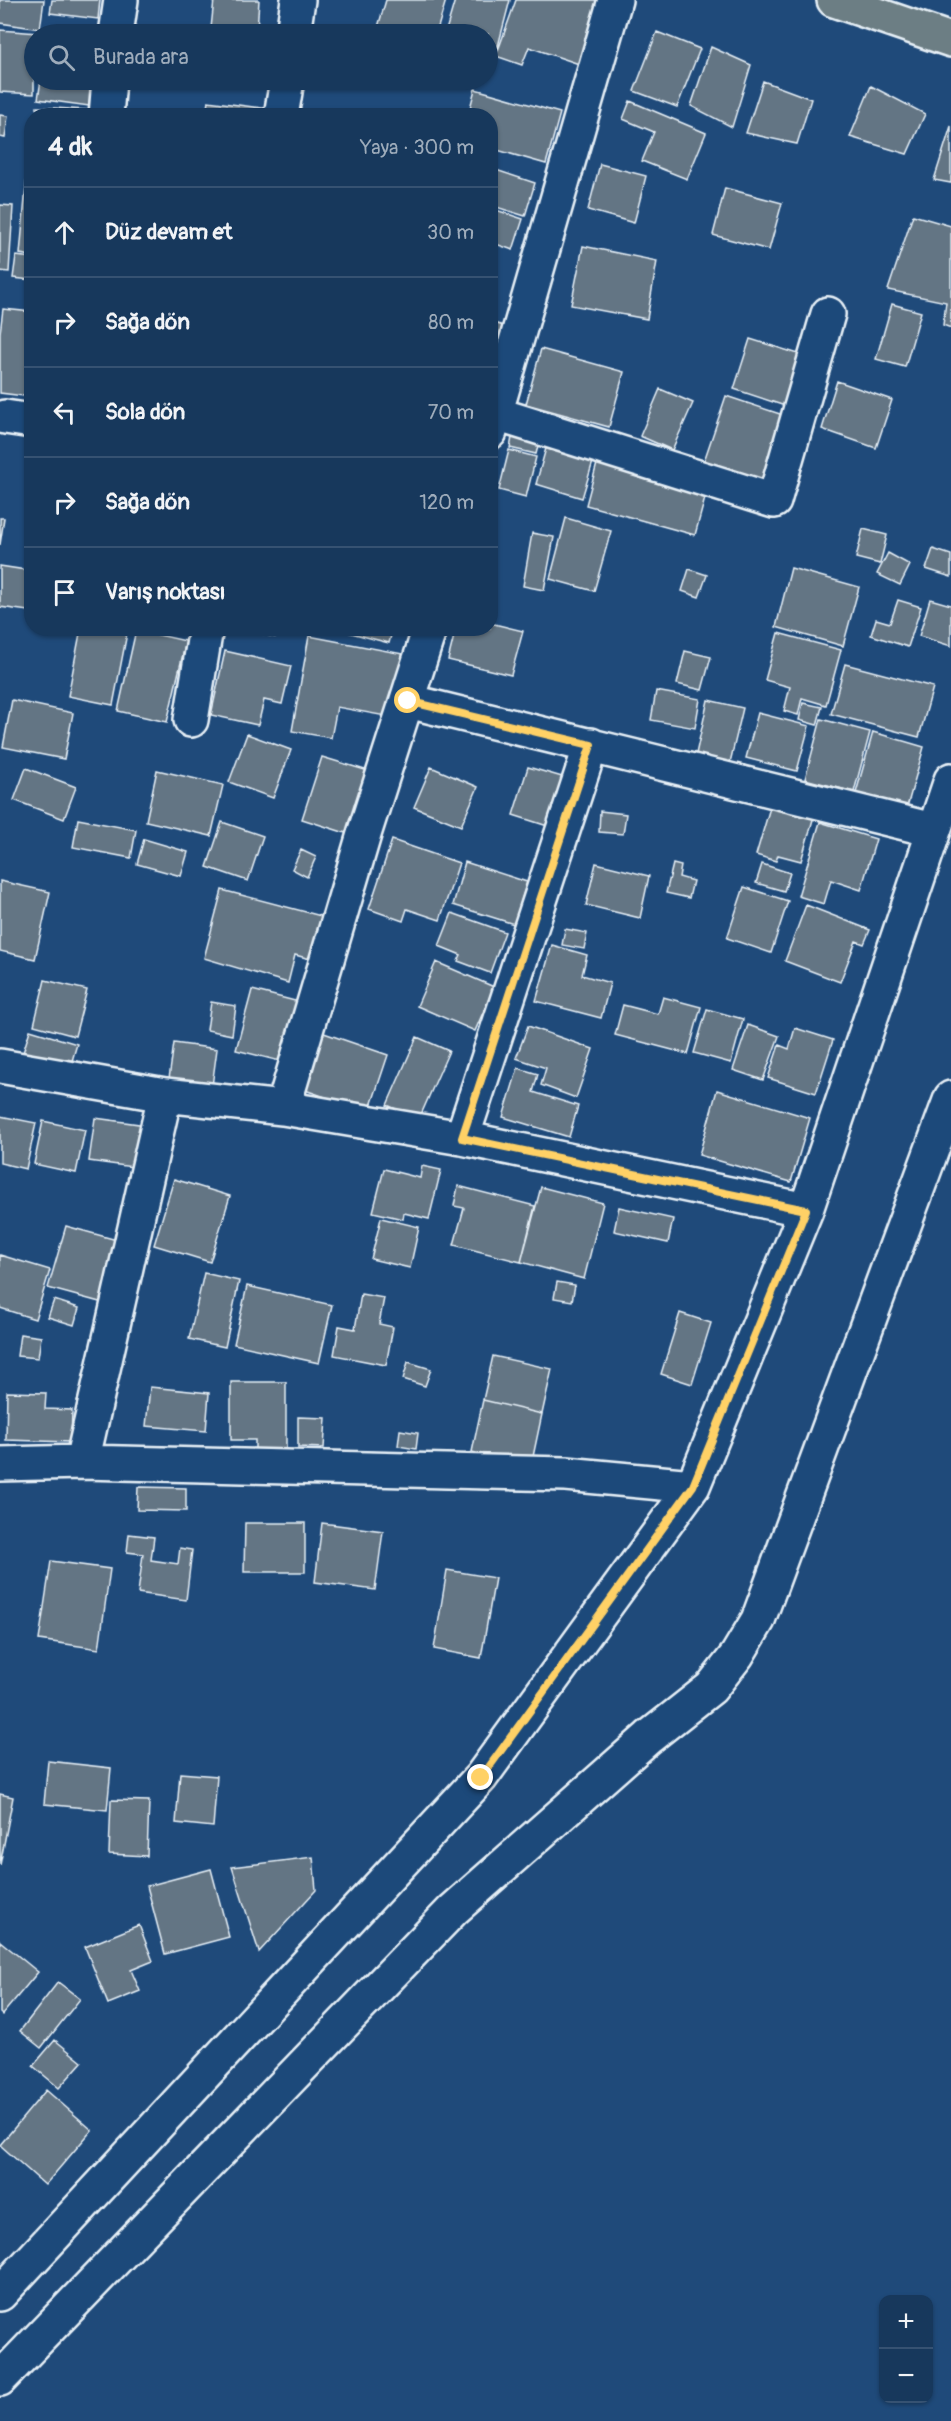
<!DOCTYPE html>
<html lang="tr">
<head>
<meta charset="utf-8">
<style>
  :root { --surface:#17385c; --page:#244365; --text:#f1f3f6; --muted:#9eacbb; --line:#365272 }
  body { margin:0; font-family:Pangolin,sans-serif; background:var(--page); color:var(--text) }
  .controls { position:absolute; right:18px; bottom:18px; display:grid; overflow:hidden; border-radius:12px; box-shadow:0 2px 4px #0004 }
  .controls button { width:54px; height:54px; display:grid; place-items:center; padding:0; border:0; border-bottom:2px solid var(--line); background:var(--surface); color:var(--text); font:30px sans-serif }
  .stop { position:absolute; width:18px; height:18px; margin:-14px; border:4px solid #ffd166; border-radius:50%; background:#fff }
  .stop.end { background:#ffd166; border-color:#fff; box-shadow:0 2px 6px #0008 }
  .list { margin:0; padding:0; list-style:none }
  h2 { display:flex; justify-content:space-between; align-items:center; height:78px; margin:0; padding:0 24px; font-size:26px }
  h2 small { font-size:20px; font-weight:400; color:var(--muted) }
  .list li { display:grid; grid-template-columns:39px 1fr auto; gap:18px; align-items:center; box-sizing:border-box; height:90px; padding:0 24px; border-top:2px solid var(--line) }
  .list b { display:block; font-size:22px; white-space:nowrap }
  .list em { font-size:20px; font-style:normal; color:var(--muted) }
  .icon { flex:none; width:33px; height:33px; fill:none; stroke:currentColor; stroke-width:2; stroke-linecap:round; stroke-linejoin:round }
  .map { position:relative; flex:none; width:951px; height:2421px; overflow:hidden }
  .search { position:absolute; background:var(--surface); box-shadow:0 2px 4px #0004; left:24px; top:24px; width:474px; height:66px; display:flex; align-items:center; gap:15px; box-sizing:border-box; padding:0 21px; border-radius:33px; color:var(--muted); font-size:22px }
  .panel { position:absolute; background:var(--surface); box-shadow:0 2px 4px #0004; left:24px; top:108px; width:474px; height:528px; border-radius:24px }
  .map>svg:first-child { display:block }
  .building { fill:#647584; stroke:#e8f1f8; stroke-width:1.5 }
  .lines { fill:none; stroke-linecap:round; stroke-linejoin:round }
  .minor-casing { stroke:#e8f1f8; stroke-width:38 }
  .major-casing { stroke:#e8f1f8; stroke-width:38 }
  .minor { stroke:#1f4a7a; stroke-width:33 }
  .major { stroke:#6c7e84; stroke-width:33 }
  .route { stroke:#ffd166; stroke-width:8 }
</style>
</head>
<body>
<div class="map">
<svg width="951" height="2421" viewBox="0 0 951 2421">
  <rect width="100%" height="100%" fill="#1f4a7a"/>
  <filter id="ink" filterUnits="userSpaceOnUse"><feTurbulence type="fractalNoise" baseFrequency=".0167" numOctaves="2"/><feDisplacementMap in="SourceGraphic" scale="12" xChannelSelector="R" yChannelSelector="G"/><feConvolveMatrix kernelMatrix="1 2 1 2 8 2 1 2 1" color-interpolation-filters="sRGB"/></filter>
  <g filter="url(#ink)">
    <!-- building -->
    <path class="building" d="M0,0H44L40,29L0,23Z
      M52,0H100L98,19L50,13Z
      M214,0H259L257,31L211,28Z
      M386,0H446L436,34H405L378,27Z
      M455,0H510L496,54L488,52V34H445Z
      M516,0H604L582,65L529,47L522,65L496,56Z
      M0,30L38,33L34,34V94L0,92Z
      M657,32L700,49L677,107L634,91Z
      M711,47L751,65L732,127L691,106Z
      M41,80H92L89,106L38,99Z
      M763,81L811,99L797,144L746,133Z
      M871,86L925,114L907,154L850,137Z
      M475,89L560,113L546,164L490,148V116H468Z
      M208,101L277,110L276,116H206Z
      M630,101L706,133L687,179L642,161L654,132L623,119Z
      M37,107L86,110L85,116H37Z
      M0,115L8,116L5,138L0,137Z
      M951,126V183L934,180Z
      M600,164L646,176L634,223L588,210Z
      M490,168L535,183L525,216L490,205Z
      M27,176H32V256L20,254Z
      M725,188L782,203L769,250L713,235Z
      M0,205L13,206L9,272L0,271Z
      M490,208L523,219L513,250L490,242Z
      M913,215L951,226V328L943,325L946,302L888,290Z
      M583,246L657,261L647,319L571,305Z
      M16,256L32,258V280L13,278Z
      M892,304L921,312L905,367L876,359Z
      M3,309L32,312V397L0,393V333Z
      M490,322L504,326L490,371Z
      M750,339L805,356L788,407L734,389Z
      M541,349L624,372L609,427L526,404Z
      M837,381L892,400L876,448L822,429Z
      M660,389L693,403L672,450L640,436Z
      M726,396L783,415L761,481L704,461Z
      M514,427L541,434L536,454L510,448Z
      M548,441L595,455L582,498L536,484Z
      M509,450L536,457L526,497L499,490Z
      M599,456L708,487L695,535L586,505Z
      M0,518H4L0,545Z
      M566,518L611,531L594,591L550,579Z
      M863,529L887,535L880,564L856,558Z
      M532,533L554,537L544,590L523,586Z
      M933,549L951,555V577L926,569Z
      M888,553L910,565L900,585L877,574Z
      M0,566L32,571L28,611L0,607Z
      M791,568L859,587L843,646L776,627Z
      M689,569L707,575L699,597L682,591Z
      M930,599L951,605V646L919,636Z
      M898,600L921,607L908,647L871,635L876,619L890,623Z
      M490,623L523,631L511,675L448,660L456,628H490Z
      M81,628H128L113,705L68,696Z
      M236,628H277L275,637Z
      M341,628H393L389,643L340,630Z
      M136,630L186,641L167,722L118,711Z
      M778,633L841,650L826,705L802,698L798,715L784,711L790,687L765,680Z
      M309,636L403,654L391,717L337,707L331,738L292,731Z
      M225,651L291,666L282,704L264,700L258,725L211,715Z
      M685,651L711,657L702,690L677,684Z
      M845,664L933,687L919,737L831,714Z
      M656,691L700,699L695,728L651,720Z
      M12,700L73,713L64,759L3,747Z
      M708,700L743,708L728,771L694,763Z
      M803,703L822,707L817,725L799,720Z
      M758,713L809,726L797,771L746,758Z
      M821,719L870,732L854,792L805,779Z
      M873,732L924,747L907,807L856,793Z
      M247,734L291,750L273,798L229,782Z
      M322,757L375,773L355,836L302,819Z
      M431,767L478,787L461,826L414,807Z
      M528,767L569,779L554,828L513,815Z
      M26,768L76,787L64,819L14,800Z
      M157,770L223,785L211,836L146,821Z
      M771,804L814,816L801,861L778,855L776,861L756,855Z
      M600,811L626,814L623,834L599,832Z
      M78,819L136,830L131,858L73,847Z
      M222,822L263,836L248,881L207,867Z
      M820,822L876,839L861,890L831,880L824,904L798,896Z
      M144,839L188,852L181,876L137,864Z
      M392,840L459,863L440,920L407,909L403,921L369,909Z
      M301,850L316,857L307,877L292,869Z
      M465,862L527,882L514,924L453,905Z
      M596,863L649,876L640,918L586,905Z
      M673,864L681,866L679,877L693,881L689,898L666,893Z
      M762,864L790,873L784,891L756,883Z
      M0,881L50,892L35,959L0,951Z
      M744,887L788,901L771,953L727,938Z
      M222,890L325,917L314,960L295,955L288,983L204,958Z
      M806,905L870,930L864,944L856,941L840,982L785,961Z
      M452,913L505,932L490,973L458,961L461,955L439,946Z
      M565,929L587,933L584,949L562,945Z
      M552,945L587,955L582,975L610,983L601,1018L536,1001Z
      M436,962L494,987L475,1031L417,1006Z
      M45,980L87,990L75,1036L34,1025Z
      M252,990L303,1003L288,1063L236,1050Z
      M663,997L701,1007L688,1054L615,1035L623,1005L658,1014Z
      M211,1002L236,1006L232,1035L207,1030Z
      M707,1009L743,1019L731,1063L694,1053Z
      M748,1025L779,1036L763,1080L733,1070Z
      M528,1026L593,1049L576,1098L541,1085L546,1068L516,1058Z
      M795,1028L833,1040L816,1093L768,1078L779,1045L789,1049Z
      M30,1030L77,1044L69,1071L22,1056Z
      M321,1032L388,1055L369,1112L302,1089Z
      M417,1037L449,1051L419,1119L387,1105Z
      M174,1043L217,1049L212,1086L169,1079Z
      M518,1068L538,1074L533,1092L578,1106L569,1137L503,1117Z
      M717,1090L810,1118L791,1182L699,1155Z
      M0,1116L36,1123L26,1169L0,1163Z
      M95,1118L146,1125L140,1168L89,1161Z
      M43,1121L85,1130L76,1173L34,1164Z
      M422,1166L441,1170L429,1219L404,1213L403,1219L373,1212L384,1169L420,1178Z
      M174,1179L230,1196L210,1262L154,1245Z
      M458,1186L535,1206L521,1262L454,1245L464,1208L454,1206Z
      M541,1187L603,1203L584,1279L521,1262Z
      M619,1207L673,1219L668,1243L614,1231Z
      M381,1218L419,1227L410,1268L371,1259Z
      M66,1226L124,1242L107,1304L48,1288Z
      M0,1255L50,1270L35,1319L0,1308Z
      M204,1273L239,1281L225,1347L189,1339Z
      M557,1282L575,1285L572,1301L554,1298Z
      M247,1286L332,1305L319,1363L234,1344Z
      M361,1294L384,1298L379,1324L393,1327L386,1365L334,1355L339,1326L355,1329Z
      M54,1300L79,1308L74,1325L48,1317Z
      M680,1313L711,1323L692,1384L661,1374Z
      M20,1334L41,1337L38,1358L17,1356Z
      M493,1356L552,1369L542,1414L483,1400Z
      M408,1362L431,1369L425,1386L403,1379Z
      M231,1382H286V1452H255V1440H231Z
      M150,1387L209,1393L206,1431L146,1426Z
      M7,1392L46,1393L45,1409L72,1410L71,1442L6,1440Z
      M483,1400L542,1414L531,1466L472,1452Z
      M298,1417L326,1418L324,1448L298,1447Z
      M400,1430L418,1433L416,1449L398,1446Z
      M138,1487L186,1488V1511L137,1510Z
      M245,1523H305V1572H244Z
      M322,1523L383,1531L375,1590L315,1582Z
      M129,1534L154,1537L151,1560L178,1564L180,1548L192,1550L186,1600L138,1593L143,1554L127,1552Z
      M51,1561L110,1569L99,1649L39,1640Z
      M447,1570L495,1578L481,1658L434,1649Z
      M48,1761L111,1768L107,1810L44,1804Z
      M180,1773L217,1776L213,1827L176,1823Z
      M0,1794L13,1797L0,1865Z
      M111,1800L149,1801L147,1856L109,1854Z
      M313,1857L316,1890L259,1952L232,1867Z
      M211,1869L229,1937L165,1954L147,1886Z
      M139,1925L153,1961L131,1970L140,1991L108,2004L85,1947Z
      M0,1941L38,1972L2,2015L0,2013Z
      M58,1982L80,1999L41,2048L20,2031Z
      M55,2040L82,2062L59,2088L33,2066Z
      M46,2090L92,2130L45,2185L0,2145Z"/>
    <g class="lines">
      <!-- minor casing -->
      <g class="minor-casing">
        <path id="minor" d="M116,34L121,0
          M293,34L298,0
          M106,116L109,80
          M281,116L287,80
          M496,414L774,501L828,314
          M5,417L32,421
          M490,432L615,0
          M408,701L933,830
          M191,720L206,628
          M0,1066L165,1095L283,1108L462,1138L806,1210
          M283,1108L365,831L430,628
          M462,1138L591,745
          M82,1462L165,1095
          M0,1464L82,1462L566,1474L693,1486
          M0,2294L481,1777L693,1486L806,1210L951,780
          M0,2379L453,1910L649,1737L711,1688L737,1655L758,1620L951,1098"/>
      </g>
      <!-- major casing -->
      <g class="major-casing">
        <path id="major" d="M834,0L951,40"/>
      </g>
      <!-- minor -->
      <use href="#minor" class="minor"/>
      <!-- major -->
      <use href="#major" class="major"/>
    </g>
  </g>
  <g class="lines" filter="url(#ink)">
    <!-- route -->
    <path class="route" d="M408,701L591,745L462,1138L806,1210L693,1486L481,1778"/>
  </g>
</svg>
<div class="controls">
<button>+</button>
<button>−</button>
</div>
<div class="stop" style="left:408px;top:701px"></div>
<div class="stop end" style="left:481px;top:1778px"></div>
<div class="search"><svg class="icon" aria-label="search" viewBox="0 0 24 24"><circle cx="10" cy="10" r="6"/><path d="M15 15l6 6"/></svg>Burada ara</div>
<section class="panel">
<h2>4 dk<small>Yaya · 300 m</small></h2>
<ul class="list">
<li><svg class="icon" aria-label="ahead" viewBox="0 0 24 24"><path d="M12 20V5M6 11l6-6 6 6"/></svg><div><b>Düz devam et</b></div><em>30 m</em></li>
<li><svg class="icon" aria-label="right" viewBox="0 0 24 24"><path d="M7 20v-9h11M14 6l5 5-5 5"/></svg><div><b>Sağa dön</b></div><em>80 m</em></li>
<li><svg class="icon" aria-label="left" viewBox="0 0 24 24"><path d="M17 20v-9H6M10 6l-5 5 5 5"/></svg><div><b>Sola dön</b></div><em>70 m</em></li>
<li><svg class="icon" aria-label="right" viewBox="0 0 24 24"><path d="M7 20v-9h11M14 6l5 5-5 5"/></svg><div><b>Sağa dön</b></div><em>120 m</em></li>
<li><svg class="icon" aria-label="arrive" viewBox="0 0 24 24"><path d="M6 21V4h12l-3 4 3 4H6"/></svg><div><b>Varış noktası</b></div></li>
</ul>
</section>
</div>
</body>
</html>
